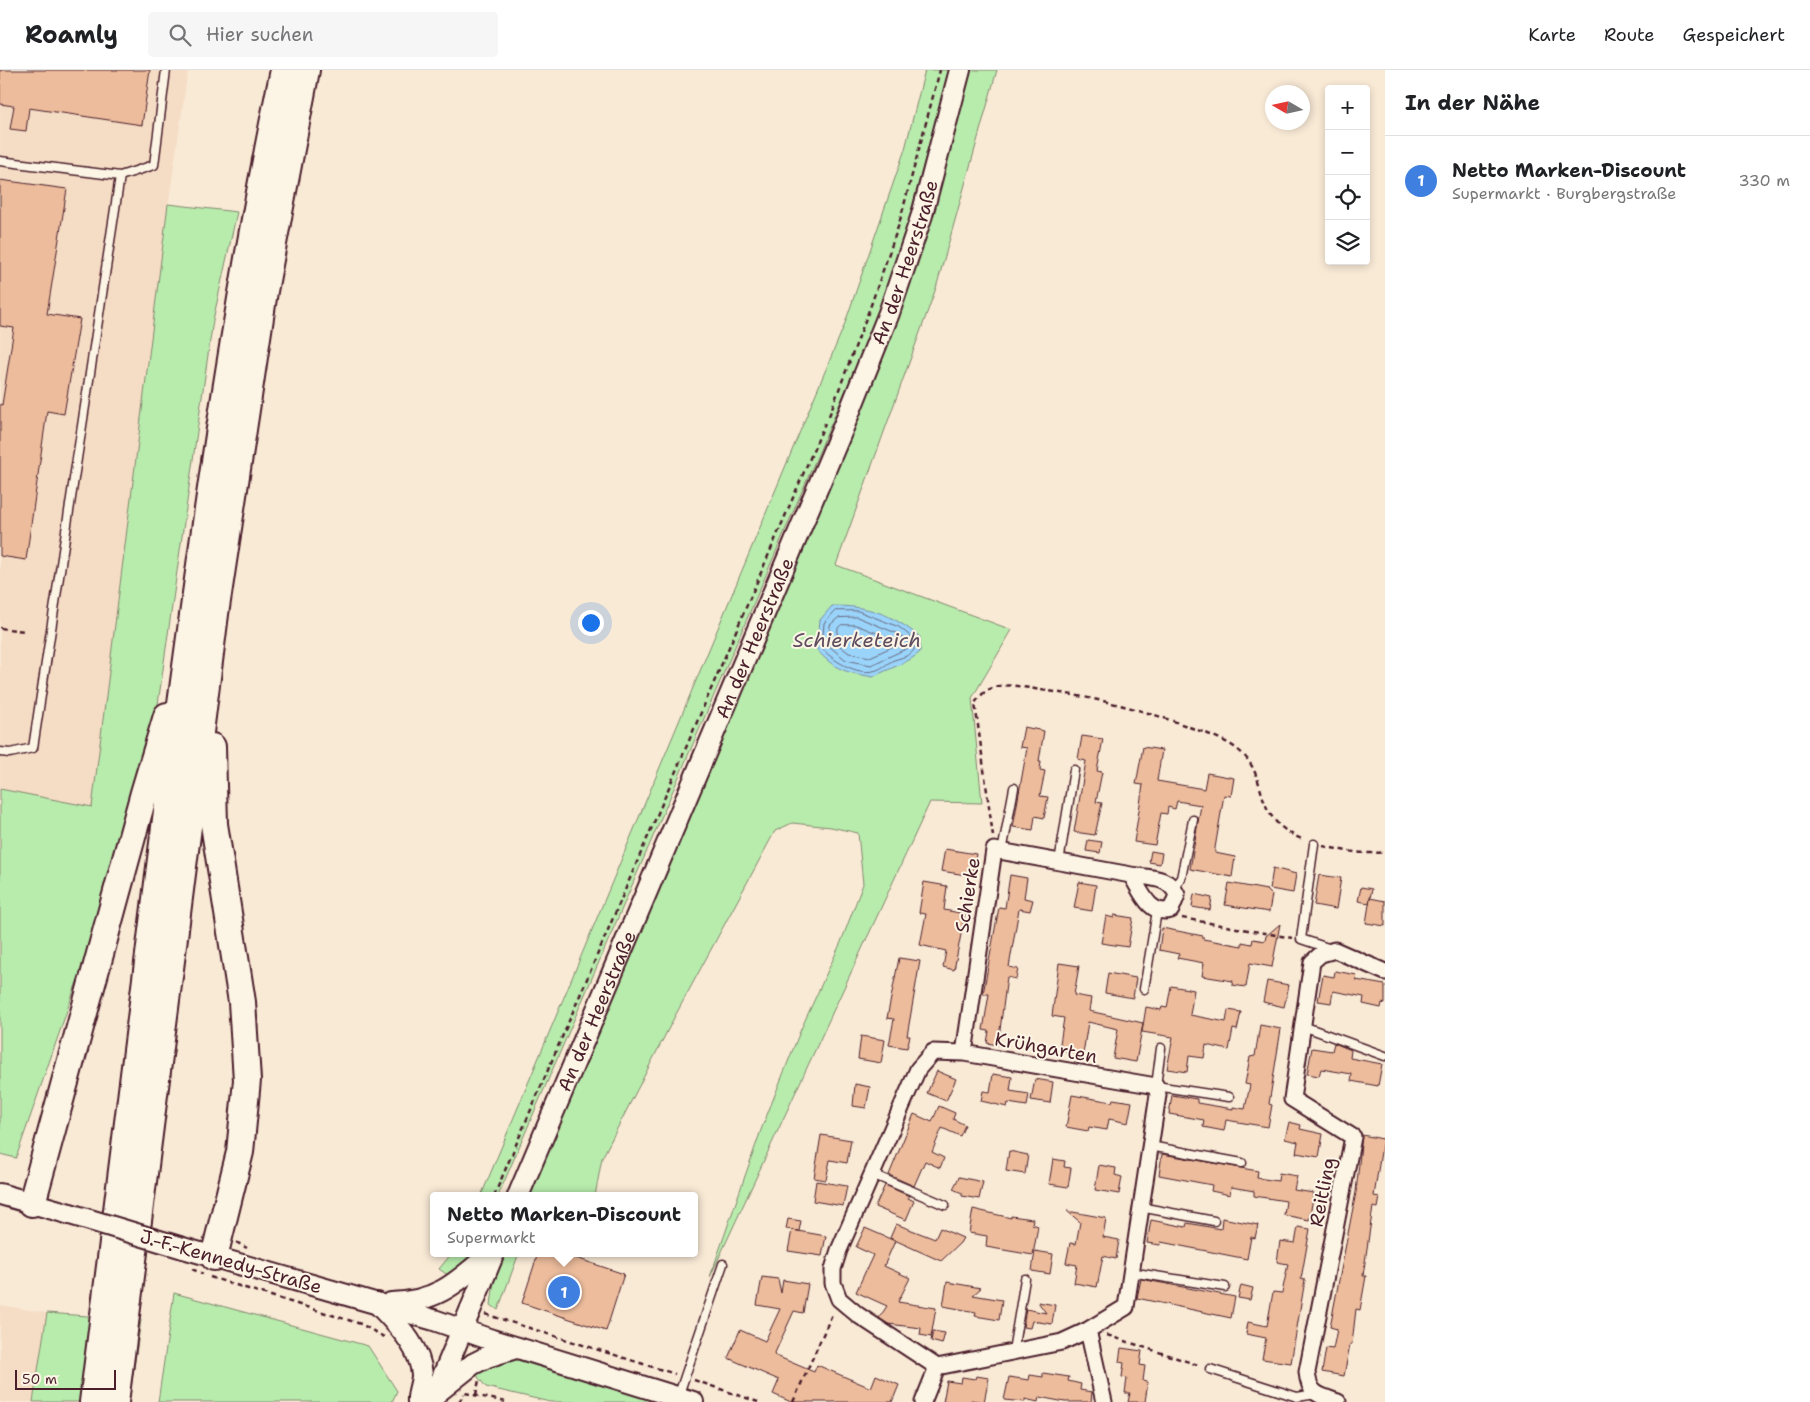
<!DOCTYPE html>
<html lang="de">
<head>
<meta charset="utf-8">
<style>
  :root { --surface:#fff; --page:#f6f6f6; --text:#202124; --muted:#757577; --line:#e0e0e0; --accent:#c8321e }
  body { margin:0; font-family:"Shantell Sans",sans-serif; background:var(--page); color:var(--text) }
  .controls { position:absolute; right:15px; top:15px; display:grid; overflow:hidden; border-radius:5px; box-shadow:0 2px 8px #0003 }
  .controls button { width:45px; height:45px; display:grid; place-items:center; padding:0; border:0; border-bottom:1px solid var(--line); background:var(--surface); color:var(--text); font:25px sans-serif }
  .compass { position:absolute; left:1265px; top:15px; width:45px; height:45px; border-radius:50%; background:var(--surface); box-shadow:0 2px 8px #0003; rotate:279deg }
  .scale { position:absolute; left:15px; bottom:12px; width:101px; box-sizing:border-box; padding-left:5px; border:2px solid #4a1f2b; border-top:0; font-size:14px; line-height:18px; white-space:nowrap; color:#4a1f2b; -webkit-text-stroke:4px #fcf5e5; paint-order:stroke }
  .you { position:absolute; left:590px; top:552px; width:18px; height:18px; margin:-12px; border:4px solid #fff; border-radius:50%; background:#1a73e8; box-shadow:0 0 0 8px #1a73e833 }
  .badge { display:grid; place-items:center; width:32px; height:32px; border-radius:50%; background:var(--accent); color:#fff; font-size:16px; font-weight:700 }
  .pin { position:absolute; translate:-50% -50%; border:2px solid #fff; box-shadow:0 1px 5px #0006 }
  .popup { position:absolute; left:430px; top:1122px; width:268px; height:65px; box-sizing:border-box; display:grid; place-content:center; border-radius:5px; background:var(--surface); filter:drop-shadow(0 1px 4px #0005); font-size:16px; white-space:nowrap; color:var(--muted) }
  .popup b { font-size:19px; color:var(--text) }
  .popup::after { content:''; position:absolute; left:50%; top:100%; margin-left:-10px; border:10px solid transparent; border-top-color:var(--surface) }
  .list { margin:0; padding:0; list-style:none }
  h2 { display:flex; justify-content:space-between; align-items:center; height:65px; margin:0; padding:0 20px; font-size:21px }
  h2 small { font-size:16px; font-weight:400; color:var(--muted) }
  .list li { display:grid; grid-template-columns:32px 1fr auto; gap:15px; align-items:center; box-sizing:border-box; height:90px; padding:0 20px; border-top:1px solid var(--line) }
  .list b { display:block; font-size:19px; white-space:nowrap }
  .list p { margin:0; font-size:16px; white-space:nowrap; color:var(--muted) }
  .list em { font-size:16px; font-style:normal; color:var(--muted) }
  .icon { flex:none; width:28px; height:28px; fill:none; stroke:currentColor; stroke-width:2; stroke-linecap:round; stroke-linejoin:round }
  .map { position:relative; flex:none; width:1385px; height:1332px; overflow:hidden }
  header { display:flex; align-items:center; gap:30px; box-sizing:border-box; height:70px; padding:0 25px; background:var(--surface); border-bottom:1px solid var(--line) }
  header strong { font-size:24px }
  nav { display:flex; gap:28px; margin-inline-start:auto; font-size:18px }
  .search { width:350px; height:45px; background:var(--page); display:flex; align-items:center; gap:12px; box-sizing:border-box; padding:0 18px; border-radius:5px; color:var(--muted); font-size:19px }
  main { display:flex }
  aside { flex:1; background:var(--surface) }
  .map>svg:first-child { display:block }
  .built { fill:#f5dcc5 }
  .green { fill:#b8ecad; stroke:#81866c }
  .water { fill:#9ad4fa; stroke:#7a8ca7 }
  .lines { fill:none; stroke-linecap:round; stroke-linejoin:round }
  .shore { stroke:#6a677e; stroke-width:1 }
  .building { fill:#ecbc9c; stroke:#4a1f2b }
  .lane-casing { stroke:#4a1f2b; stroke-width:11 }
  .street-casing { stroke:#4a1f2b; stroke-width:19 }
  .secondary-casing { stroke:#4a1f2b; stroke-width:24 }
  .highway-casing { stroke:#4a1f2b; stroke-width:30 }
  .path { stroke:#4a1f2b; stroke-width:2.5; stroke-dasharray:5 4; stroke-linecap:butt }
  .lane { stroke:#fcf5e5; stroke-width:8 }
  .street { stroke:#fcf5e5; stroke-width:15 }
  .secondary { stroke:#fcf5e5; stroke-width:20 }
  .highway { stroke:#fcf5e5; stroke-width:26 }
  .secondary-bridge-casing { stroke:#4a1f2b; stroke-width:24; stroke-linecap:butt }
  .secondary-bridge { stroke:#fcf5e5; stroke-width:20 }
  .labels { text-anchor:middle; stroke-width:4; stroke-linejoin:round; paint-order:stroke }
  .street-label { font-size:19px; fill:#4a1f2b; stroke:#fcf5e5 }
  .water-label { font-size:20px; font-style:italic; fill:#5e4c5f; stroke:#fcf5e5 }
</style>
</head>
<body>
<header>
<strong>Roamly</strong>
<div class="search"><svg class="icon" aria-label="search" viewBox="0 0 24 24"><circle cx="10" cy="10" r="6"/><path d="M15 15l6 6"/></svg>Hier suchen</div>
<nav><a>Karte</a><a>Route</a><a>Gespeichert</a></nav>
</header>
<main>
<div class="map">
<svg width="1385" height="1332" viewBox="0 0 1385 1332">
  <rect width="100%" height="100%" fill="#f9ead6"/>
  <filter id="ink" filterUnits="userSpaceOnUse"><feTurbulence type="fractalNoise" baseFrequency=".02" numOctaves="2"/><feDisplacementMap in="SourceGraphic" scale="10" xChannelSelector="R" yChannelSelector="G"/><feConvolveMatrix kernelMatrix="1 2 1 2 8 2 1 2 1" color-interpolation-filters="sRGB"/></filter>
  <g filter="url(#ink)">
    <!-- built -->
    <path class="built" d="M0,0H188L167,144L92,738L0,719Z
      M0,1235L47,1243L33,1332H0Z"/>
    <!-- green -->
    <path class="green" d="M925,0H949L901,178L869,266L498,1126H481L844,256L905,79Z
      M965,0H997L936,218L836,495L1012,560L972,628L982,733L930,732L710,1207L761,1060L801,959L841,872L863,814L858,763L831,757L792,753L775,761L675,946L602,1088L595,1126H529L733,632L877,297Z
      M168,134L237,142L213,250L158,634L80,903L16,1088L0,1084V719L92,737Z
      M452,1183H473L452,1208L439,1199Z
      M506,1183H519L498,1240L491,1235L494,1211Z
      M174,1223L368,1276L397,1321L392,1332H158Z
      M47,1243L141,1250L129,1332H33Z
      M480,1279L666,1332H550L486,1317L471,1298Z"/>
    <!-- water -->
    <path class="water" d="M832,536C869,536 890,543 920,567V582C909,593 889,598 873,607C846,602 836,601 817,580L820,550Z"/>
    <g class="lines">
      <!-- shore -->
      <path class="shore" d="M858,541L899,557L914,569V580C908,587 903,587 894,590C887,593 881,600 873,601C857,605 831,590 822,578L824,553L835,541Z
        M857,547L896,563L908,572V578L871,595L846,590L829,576L830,555L838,548Z
        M856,555L892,569L896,575L870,587L849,583L836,573L838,558L841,555Z"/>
    </g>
    <!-- building -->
    <path class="building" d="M0,0H150L142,55L29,38L26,61L10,59L14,36L0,34Z
      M0,110L67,119L47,244L80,249L64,344L47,341L26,490L0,486V334L2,335L14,258L0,256Z
      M1024,657L1044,661L1039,691H1041L1040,700L1045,701L1040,726L1048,727L1044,748L1035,746L1033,760L1013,757L1027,678L1020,677Z
      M1082,666L1103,669L1097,701L1102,702L1096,732L1102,733L1095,765L1074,762L1086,691L1078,689Z
      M1143,677L1162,680L1157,711L1204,719L1207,703L1234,708L1231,726L1224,725L1215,778V783L1235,787L1232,807L1190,799L1201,735L1177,731L1175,739L1168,737L1167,744L1161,743L1155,775L1134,772L1143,715L1136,714Z
      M1088,770L1102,772L1100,783L1086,781Z
      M945,779L976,784L972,806L941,801Z
      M1151,781L1162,783L1160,794L1149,792Z
      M1273,798L1296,804L1293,823L1270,819Z
      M1010,805L1027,808L1024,828L1033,830L1030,841L1019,839L1009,897L1018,899L1016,909L1007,907L998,975L987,973L989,961L983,960L989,924H983L999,837L1005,838Z
      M1319,805L1341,808L1336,839L1314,835Z
      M924,812L947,816L944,840L965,844L954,900L943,897L946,881L920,875L926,844L919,843Z
      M1079,812L1096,815L1092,841L1074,838Z
      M1229,813L1267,820L1272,825L1269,842L1225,835Z
      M1361,817L1372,819L1369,833L1358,831Z
      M1194,824L1212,828L1210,840L1192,837Z
      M1370,828L1385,831V856L1366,853Z
      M1114,845L1133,848L1128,877L1101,873L1106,846L1114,848Z
      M1280,854L1272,897L1250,893L1246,917L1232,915L1233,911L1202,906L1204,893L1177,888L1179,884L1159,880L1162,858L1203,866V869L1242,876V872L1252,874L1253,869L1265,871L1266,866Z
      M899,888L920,891L907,966H910L907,978L889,975L894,949L887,948Z
      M1059,893L1079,896L1074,925L1091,928L1089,941L1143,953L1136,992L1113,988L1118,959L1088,952L1083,984L1059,980L1064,948L1052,946Z
      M1335,901L1357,905L1356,910L1385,915V934L1382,933L1381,938L1363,934L1364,927L1333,921L1331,933L1318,931L1323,905L1334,907Z
      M1108,903L1136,908L1133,928L1105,923Z
      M1267,911L1289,915L1284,937L1263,932Z
      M1171,916L1194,920L1190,945L1226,952L1228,940L1241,942L1237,960L1233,959L1229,980L1206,975L1204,988L1189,986L1187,1002L1167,999L1173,967L1142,962L1146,937L1161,940L1162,937L1167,938Z
      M1260,955L1281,959L1269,1034L1272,1035L1268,1057L1226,1050L1224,1061L1203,1057L1204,1050L1169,1044L1172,1025L1197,1029V1033L1233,1039V1037L1245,1039L1250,1015L1245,1014L1250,987L1255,986Z
      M861,966L885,970L881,993L858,989Z
      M1334,973L1351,980L1350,988L1382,994L1378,1016L1351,1011L1352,1004L1321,999L1319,1006L1307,1004L1312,978L1332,981Z
      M937,1001L956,1009L946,1031L927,1023Z
      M993,1004L1012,1007L1010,1021L1029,1024L1027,1036L1008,1033L1007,1037L981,1031L983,1021L990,1022Z
      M1035,1009L1053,1012L1050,1033L1031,1030Z
      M855,1014L870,1017L866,1038L853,1036Z
      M1072,1025L1112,1032L1113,1029L1132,1032L1128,1053L1109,1049L1107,1060L1089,1057L1088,1061L1066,1057Z
      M939,1036L955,1043L953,1049L965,1055L960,1066L942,1058L932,1082L944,1088L940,1098L925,1091L914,1116L889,1105L914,1044L932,1052Z
      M1289,1052L1301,1055L1300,1059L1323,1064L1319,1087L1296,1083L1298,1072L1285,1069Z
      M821,1065L851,1070L847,1093L830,1090L826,1110L814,1108Z
      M1362,1065L1383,1069L1374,1126L1380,1127L1378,1138L1373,1137L1363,1206H1366L1360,1240L1356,1239L1352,1274H1350L1344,1306L1322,1302L1326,1278L1333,1279L1337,1259L1330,1257L1356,1122Z
      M1009,1081L1028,1085L1025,1104L1006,1101Z
      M1162,1084L1258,1101L1257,1108L1278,1111L1279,1103L1297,1106L1294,1120L1314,1123L1309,1150L1284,1145L1286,1131L1254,1126V1121L1231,1117L1230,1125L1211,1121L1212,1115L1159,1105Z
      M1053,1089L1065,1091L1064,1097L1071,1098L1068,1117L1049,1114Z
      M1099,1095L1116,1098L1115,1105L1122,1107L1119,1124L1095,1120Z
      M959,1107L983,1112L979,1129L962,1126V1123L953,1119Z
      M816,1111L847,1116L843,1136L813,1131Z
      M885,1115L909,1126L908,1128L914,1131L906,1150L875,1137Z
      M973,1139L1011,1148V1146L1033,1149L1032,1154L1038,1156L1033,1185L986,1177L987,1166L969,1163Z
      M1067,1141L1106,1148L1103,1167L1119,1170L1116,1189L1103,1186L1097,1217L1074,1213L1077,1195L1066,1193L1070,1173L1076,1174L1080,1152Z
      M1222,1148L1258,1155L1255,1168L1251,1167L1247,1189L1161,1172L1160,1175L1147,1173L1151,1150L1186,1157L1187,1153L1221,1159Z
      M788,1149L801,1151L799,1161L786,1159Z
      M896,1154L935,1169L940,1158L963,1168L960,1173L941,1191L890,1168Z
      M1298,1157L1310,1159L1301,1209L1305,1210L1291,1293L1262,1289L1266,1268L1246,1264L1248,1252L1267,1256L1273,1222L1282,1223L1288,1194L1277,1192L1280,1171L1295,1173Z
      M865,1158L895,1171L884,1196L910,1208L898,1232L936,1238L931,1267L920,1265L921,1258L888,1254L879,1248L887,1236L856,1222L873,1185L856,1177Z
      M792,1160L826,1166L822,1186L788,1181Z
      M1035,1181L1053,1184L1050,1204L1032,1201Z
      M538,1183H561L624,1204L606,1261L522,1233Z
      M762,1207L778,1209L781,1223L783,1210L808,1214L803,1243L794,1241L774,1285L814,1302L817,1295L871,1318L876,1305L899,1315L892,1332H791L773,1324L779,1310L728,1288L740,1260L765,1271L780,1239L757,1235Z
      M1141,1209L1235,1227L1231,1248L1137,1228Z
      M947,1212L981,1218L973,1225L1002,1230L999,1250L975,1246L976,1242L943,1236Z
      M1241,1215L1253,1218L1250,1230L1238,1228Z
      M1038,1232L1055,1235L1052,1254L1032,1251L1030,1258L1023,1257L1026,1239L1046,1243Z
      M933,1261L945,1263L942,1274L931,1271Z
      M1121,1278L1142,1281L1140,1295L1145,1296L1143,1311L1148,1312L1145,1332H1128L1130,1323H1125L1127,1308L1122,1307L1124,1293L1119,1292Z
      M1043,1303L1069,1307L1068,1311L1081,1314L1080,1320L1092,1322L1091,1332H1065L1039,1327L1038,1332L1025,1329V1332L1004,1330L1009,1307L1029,1310L1030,1305L1043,1307Z
      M976,1306L989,1308L984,1332L971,1330V1332H943L947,1311L961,1313L962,1307L975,1309Z"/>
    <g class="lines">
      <!-- lane casing -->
      <g class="lane-casing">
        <path id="lane" d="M0,91L120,106
          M0,682L10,683L33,678L120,106L154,95L166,0
          M1314,774L1301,869L1331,879
          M1002,782L1014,718
          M1059,792L1074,700
          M1174,817L1181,808L1193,750
          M1144,919L1157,841
          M1303,956L1385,986
          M1161,978L1156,1016L1229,1027
          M1150,1076L1242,1093
          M872,1104L945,1135
          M1140,1137L1214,1151
          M1130,1202L1225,1217
          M1013,1281L1025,1209
          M1210,1299L1297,1327L1316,1324
          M678,1327L723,1194"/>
      </g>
      <!-- street casing -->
      <g class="street-casing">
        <path id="street" d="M933,982L964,983L1156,1016L1158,1025L1126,1237L1088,1260L1062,1272L937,1297L858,1245L839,1229L833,1213V1199L839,1180L918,999Z
          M964,983L994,780L1131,805C1141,821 1149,846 1171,840L1177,825C1169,806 1149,808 1131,805
          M1088,1260L1104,1332
          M923,1332L937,1297
          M1338,1332C1319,1325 1309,1325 1307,1302L1353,1067L1292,1029L1312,892L1321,884L1335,880L1385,902"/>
      </g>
      <!-- secondary casing -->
      <g class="secondary-casing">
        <g id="secondary">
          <path d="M0,1124L70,1144"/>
          <path id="s1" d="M518,1126L845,353L889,243L922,145L960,0"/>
          <path d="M183,1178L434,1250L492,1270L693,1332"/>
          <path d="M377,1233C396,1254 420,1275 422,1305C422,1314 417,1323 418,1332"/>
          <path d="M391,1233C438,1232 457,1212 491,1183"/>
          <path d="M438,1322L473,1294L487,1287L516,1278"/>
          <path d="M432,1332L494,1183"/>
        </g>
      </g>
      <!-- highway casing -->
      <g class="highway-casing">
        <path id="highway" d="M212,677L214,754L242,932L247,1010L240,1082L214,1187
          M32,1133L144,723L167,646
          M93,1332C117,1135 142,938 167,741C199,493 233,245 284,0
          M115,1332L215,544L264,221L306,0"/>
      </g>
      <!-- path -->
      <path class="path" d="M829,346L871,235L899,154L940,0
        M0,558L24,561
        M993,766L975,633C982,623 987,619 999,616C1013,614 1028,618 1041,620C1093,627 1143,639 1192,658C1208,664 1224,669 1237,679C1273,707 1247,747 1304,770
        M1323,776C1345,781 1363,785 1385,782
        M1182,848L1292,868
        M494,1126L825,353
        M236,1172L247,1178
        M192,1199L203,1204
        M210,1207L361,1254L384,1267
        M485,1244L675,1304
        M1107,1265L1201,1296
        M694,1310L758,1332
        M465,1323L506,1332
        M476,1325L479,1310
        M459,1332L464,1324
        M793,1332L833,1242"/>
      <!-- lane -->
      <use href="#lane" class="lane"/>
      <!-- street -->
      <use href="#street" class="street"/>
      <!-- secondary -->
      <use href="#secondary" class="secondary"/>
      <!-- highway -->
      <use href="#highway" class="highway"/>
      <!-- secondary-bridge casing -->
      <g class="secondary-bridge-casing">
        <path id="secondary-bridge" d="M70,1144L183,1178"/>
      </g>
      <!-- secondary-bridge -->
      <use href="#secondary-bridge" class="secondary-bridge"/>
    </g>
  </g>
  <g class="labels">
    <!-- street labels -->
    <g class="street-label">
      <text dy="7" stroke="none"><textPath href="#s1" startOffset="1011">An der Heerstraße</textPath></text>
      <text dy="7" stroke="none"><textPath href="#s1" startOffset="606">An der Heerstraße</textPath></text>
      <text transform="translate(967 825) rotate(-81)" y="7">Schierke</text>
      <text dy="7" stroke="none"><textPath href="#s1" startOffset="201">An der Heerstraße</textPath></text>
      <text transform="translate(1046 977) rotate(10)" y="7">Krühgarten</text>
      <text transform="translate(1322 1122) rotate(-79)" y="7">Reitling</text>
      <text transform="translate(231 1191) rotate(16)" y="7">J.-F.-Kennedy-Straße</text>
    </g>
    <!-- water labels -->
    <g class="water-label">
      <text x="857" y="577">Schierketeich</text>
    </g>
  </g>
</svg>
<div class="controls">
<button>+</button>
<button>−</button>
<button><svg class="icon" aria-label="locate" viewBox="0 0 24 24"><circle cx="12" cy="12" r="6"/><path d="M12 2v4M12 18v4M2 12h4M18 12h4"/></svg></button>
<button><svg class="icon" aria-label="layers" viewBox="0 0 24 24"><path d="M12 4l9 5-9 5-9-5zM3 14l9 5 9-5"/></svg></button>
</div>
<svg class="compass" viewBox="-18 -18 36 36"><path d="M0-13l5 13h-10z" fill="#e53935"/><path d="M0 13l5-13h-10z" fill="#757577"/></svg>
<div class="scale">50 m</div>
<div class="you"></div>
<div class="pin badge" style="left:564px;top:1222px;background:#3f7fe0">1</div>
<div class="popup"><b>Netto Marken-Discount</b>Supermarkt</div>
</div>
<aside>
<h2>In der Nähe<small></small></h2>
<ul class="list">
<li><span class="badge" style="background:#3f7fe0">1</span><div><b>Netto Marken-Discount</b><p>Supermarkt · Burgbergstraße</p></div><em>330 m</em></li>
</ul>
</aside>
</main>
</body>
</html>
